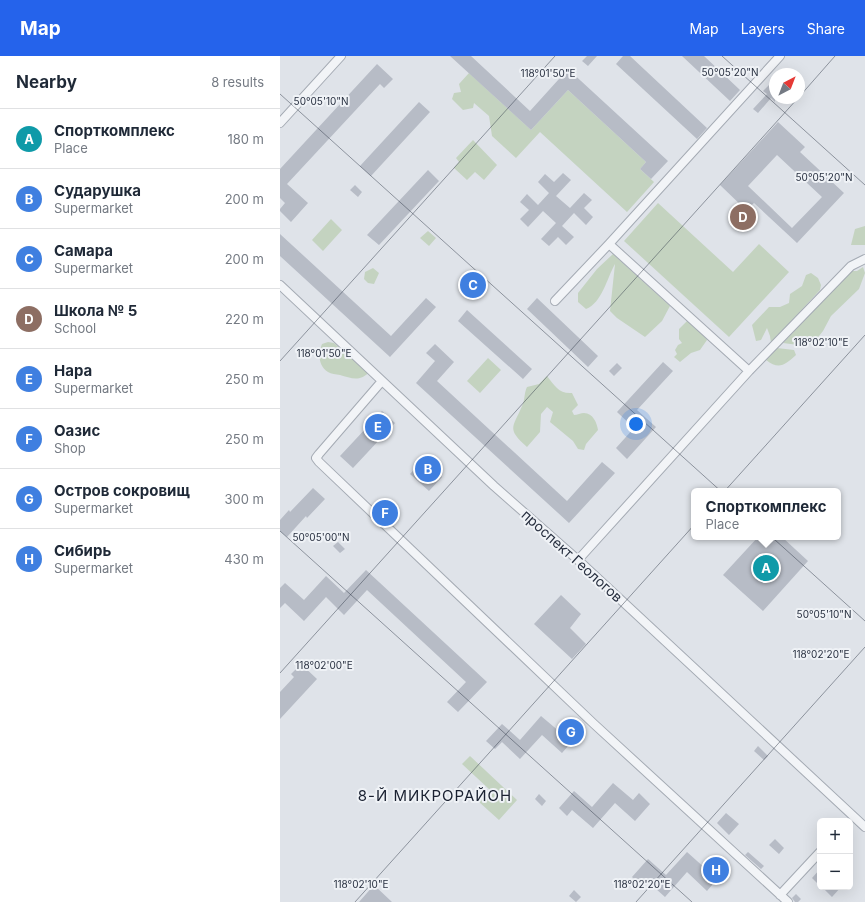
<!DOCTYPE html>
<html lang="en">
<head>
<meta charset="utf-8">
<style>
  :root { --surface:#fff; --page:#f2f2f3; --text:#1f2937; --muted:#747a83; --line:#e0e1e3; --accent:#2563eb }
  body { margin:0; font-family:Inter,sans-serif; background:var(--page); color:var(--text) }
  .controls { position:absolute; right:12px; bottom:12px; display:grid; overflow:hidden; border-radius:6px; box-shadow:0 4px 16px #0002 }
  .controls button { width:36px; height:36px; display:grid; place-items:center; padding:0; border:0; border-bottom:1px solid var(--line); background:var(--surface); color:var(--text); font:20px sans-serif }
  .compass { position:absolute; left:489px; top:12px; width:36px; height:36px; border-radius:50%; background:var(--surface); box-shadow:0 4px 16px #0002; rotate:42deg }
  .you { position:absolute; left:356px; top:368px; width:14px; height:14px; margin:-10px; border:3px solid #fff; border-radius:50%; background:#1a73e8; box-shadow:0 0 0 6px #1a73e833 }
  .badge { display:grid; place-items:center; width:26px; height:26px; border-radius:50%; background:var(--accent); color:#fff; font-size:13px; font-weight:700 }
  .pin { position:absolute; translate:-50% -50%; border:2px solid #fff; box-shadow:0 1px 4px #0006 }
  .popup { position:absolute; left:411px; top:432px; width:150px; height:52px; box-sizing:border-box; display:grid; place-content:center; border-radius:6px; background:var(--surface); filter:drop-shadow(0 1px 3px #0005); font-size:13px; white-space:nowrap; color:var(--muted) }
  .popup b { font-size:15px; color:var(--text) }
  .popup::after { content:''; position:absolute; left:50%; top:100%; margin-left:-8px; border:8px solid transparent; border-top-color:var(--surface) }
  .list { margin:0; padding:0; list-style:none }
  h2 { display:flex; justify-content:space-between; align-items:center; height:52px; margin:0; padding:0 16px; font-size:17px }
  h2 small { font-size:13px; font-weight:400; color:var(--muted) }
  .list li { display:grid; grid-template-columns:26px 1fr auto; gap:12px; align-items:center; box-sizing:border-box; height:60px; padding:0 16px; border-top:1px solid var(--line) }
  .list b { display:block; font-size:15px; white-space:nowrap }
  .list p { margin:0; font-size:13px; white-space:nowrap; color:var(--muted) }
  .list em { font-size:13px; font-style:normal; color:var(--muted) }
  .map { position:relative; flex:none; width:585px; height:846px; overflow:hidden }
  header { display:flex; align-items:center; gap:24px; box-sizing:border-box; height:56px; padding:0 20px; background:var(--accent); color:#fff }
  header strong { font-size:19px }
  nav { display:flex; gap:22px; margin-inline-start:auto; font-size:14px }
  main { display:flex }
  aside { flex:1; background:var(--surface) }
  .map>svg:first-child { display:block }
  .green { fill:#c4d3c0 }
  .building { fill:#b7bcc6; fill-rule:evenodd }
  .lines { fill:none; stroke-linecap:round; stroke-linejoin:round }
  .minor-casing { stroke:#a4aab3; stroke-width:10 }
  .minor { stroke:#f2f4f7; stroke-width:8 }
  .ticks { fill:none; stroke:#283040; stroke-width:1; stroke-opacity:0.45 }
  .labels { text-anchor:middle; stroke-width:4; stroke-linejoin:round; paint-order:stroke }
  .street-label { font-size:14px; fill:#283040; stroke:#eff2f6 }
  .neighbourhood-label { font-size:15px; letter-spacing:1px; fill:#1a2131; stroke:#eff2f6 }
  .ticks-label { font-size:10px; text-anchor:middle; fill:#283040; stroke:#eff2f6; stroke-width:4; stroke-linejoin:round; paint-order:stroke }
</style>
</head>
<body>
<header>
<strong>Map</strong>
<nav><a>Map</a><a>Layers</a><a>Share</a></nav>
</header>
<main>
<aside>
<h2>Nearby<small>8 results</small></h2>
<ul class="list">
<li><span class="badge" style="background:#0f9aa8">A</span><div><b>Спорткомплекс</b><p>Place</p></div><em>180 m</em></li>
<li><span class="badge" style="background:#3f7fe0">B</span><div><b>Сударушка</b><p>Supermarket</p></div><em>200 m</em></li>
<li><span class="badge" style="background:#3f7fe0">C</span><div><b>Самара</b><p>Supermarket</p></div><em>200 m</em></li>
<li><span class="badge" style="background:#8d6e63">D</span><div><b>Школа № 5</b><p>School</p></div><em>220 m</em></li>
<li><span class="badge" style="background:#3f7fe0">E</span><div><b>Нара</b><p>Supermarket</p></div><em>250 m</em></li>
<li><span class="badge" style="background:#3f7fe0">F</span><div><b>Оазис</b><p>Shop</p></div><em>250 m</em></li>
<li><span class="badge" style="background:#3f7fe0">G</span><div><b>Остров сокровищ</b><p>Supermarket</p></div><em>300 m</em></li>
<li><span class="badge" style="background:#3f7fe0">H</span><div><b>Сибирь</b><p>Supermarket</p></div><em>430 m</em></li>
</ul>
</aside>
<div class="map">
<svg width="585" height="846" viewBox="0 0 585 846">
  <rect width="100%" height="100%" fill="#dfe3e9"/>
  <!-- green -->
  <path class="green" d="M189,17L251,74L288,34L366,106L360,113L374,126L347,156L260,76L236,102L212,80L209,60L194,47L193,52L183,54L172,43L174,37L181,36L179,28Z
    M193,84L217,109L204,124L195,116L187,124L174,112L179,106L176,102Z
    M378,147L453,216L479,188L509,216L449,281L344,185Z
    M51,163L62,174L43,195L32,184Z
    M585,170V189H571L575,173Z
    M148,175L156,182L149,190L140,182Z
    M333,198L390,250L382,265L365,281L337,262L330,255L335,208C327,222 322,247 306,253L298,246V237L317,213Z
    M583,211L585,217L579,233L551,260L543,275L535,285L526,290L503,287L571,215H577Z
    M93,212L99,217L94,228L88,227L84,223L85,216Z
    M531,217L538,222L541,229L540,234L491,287L490,280L487,272L481,284L476,285L472,269L489,251H500L509,247L510,238L522,230L526,219Z
    M408,264L425,279L427,284L420,294L411,297L400,306L394,301L397,298L395,294L398,289L402,287L399,283V273Z
    M48,286L54,287L88,317C80,326 70,322 60,319C56,318 51,318 48,316C38,310 38,297 42,288Z
    M497,292L514,294L516,299C505,309 499,314 486,304Z
    M208,302L221,314L200,337L187,325Z
    M267,320C275,330 279,338 292,337L298,349L292,355L294,359C297,359 301,357 304,357C313,357 317,367 318,374L306,388L304,394L298,393L293,385L270,366L273,356L267,351L261,358L260,376L247,391C226,372 233,372 242,350C245,344 244,337 247,331L259,328Z
    M190,700L237,744L219,764L199,746L210,734L182,708Z"/>
  <!-- building -->
  <path class="building" d="M170,0H191L250,55L288,13L388,105L371,123L360,113L366,106L288,34L251,74Z
    M307,0H317L308,10L302,5Z
    M343,0H350L427,72L417,83L336,8Z
    M402,0H424L460,34L450,45Z
    M97,8L113,23L104,32L100,28L7,128L28,147L11,166L0,155V153L5,147L0,142V113Z
    M489,29L495,34V46L491,42L478,57L473,53L487,38L483,35Z
    M139,46L150,56L91,120L80,110Z
    M498,66L525,91L520,96L564,137L517,187L474,147L466,154L440,129ZM497,99L542,141L512,172L468,130Z
    M148,114L159,125L99,189L87,179Z
    M283,117L291,124L276,140L290,152L304,137L312,144L304,152L313,161L306,169L294,157L282,170L294,181L286,189L278,181L269,190L261,183L276,167L263,155L248,171L240,163L249,154L240,146L247,138L258,149L269,137L258,126L265,118L274,126Z
    M75,129L82,136L78,141L70,134Z
    M0,178L111,280L146,242L156,251L110,301L0,200Z
    M189,217L205,232L197,240L181,226Z
    M257,242L318,300L308,311L247,253Z
    M187,254L252,313L243,323L178,265Z
    M155,288L174,306L157,325L287,445L322,406L335,417L289,467L136,327L155,305L146,297Z
    M383,306L393,315L357,354L376,371L347,403L336,392L354,372L337,356Z
    M337,307L342,312L334,320L329,315Z
    M102,355L115,367L73,412L60,400Z
    M143,404L162,421L149,435L130,418Z
    M33,432L45,443L27,462L26,460L7,481L0,475V464L9,454L10,456Z
    M104,452L110,457L106,462L100,457Z
    M478,481H502L528,505L483,555L443,519Z
    M58,486L65,493L60,497L53,490Z
    M86,514L207,626L178,656L167,646L186,626L87,534L64,559L46,541L24,565L5,547L0,552V532L5,527L24,544L46,520L64,537Z
    M281,539L301,558L290,572L306,588L292,603L254,568Z
    M21,608L37,623L0,663V636L14,621L11,618Z
    M261,660L280,676L286,670L297,680L282,697L262,679L240,703L222,686L215,693L206,685L222,668L240,684Z
    M478,690L488,700L484,704L474,695Z
    M333,727L353,744L359,737L370,748L355,765L335,747L313,772L292,754L287,760L279,752L294,735L312,751Z
    M259,738L266,745L262,750L255,743Z
    M446,757L459,768L449,779L437,767Z
    M495,783L504,792L499,798L489,789Z
    M407,796L426,813L432,806L443,816L427,835L407,816L385,841L366,824L361,830L352,821L368,803L386,819Z
    M468,796L484,810L481,813L465,799Z
    M540,813V830L532,822Z
    M94,829L112,846H79Z
    M542,831H561L552,841Z
    M294,834L301,841L296,846L289,840Z
    M516,838L521,843L518,846H515L512,842Z"/>
  <g class="lines">
    <!-- minor casing -->
    <g class="minor-casing">
      <path id="minor" d="M0,67L61,0
        M329,188L469,315
        M0,229L214,430L298,504L585,771
        M275,245L329,188L500,0
        M102,325L39,398L36,402L39,406L314,668L508,846
        M298,504L469,315L571,210L585,203
        M500,839L540,796"/>
    </g>
    <!-- minor -->
    <use href="#minor" class="minor"/>
  </g>
  <!-- ticks -->
  <path class="ticks" d="M442,0L585,129M0,38L585,565M519,41L555,0M0,305L275,0M0,475L412,846M0,617L518,42M75,846L585,279M356,846L585,591"/>
  <g class="labels">
    <!-- street labels -->
    <g class="street-label">
      <text transform="translate(292 500) rotate(42)" y="5">проспект Геологов</text>
    </g>
    <!-- neighbourhood labels -->
    <g class="neighbourhood-label">
      <text x="155" y="745">8-Й МИКРОРАЙОН</text>
    </g>
  </g>
  <g class="ticks-label">
    <text x="450" y="20">50°05'20"N</text>
    <text x="268" y="21">118°01'50"E</text>
    <text x="41" y="49">50°05'10"N</text>
    <text x="544" y="125">50°05'20"N</text>
    <text x="541" y="290">118°02'10"E</text>
    <text x="44" y="301">118°01'50"E</text>
    <text x="41" y="485">50°05'00"N</text>
    <text x="544" y="562">50°05'10"N</text>
    <text x="541" y="602">118°02'20"E</text>
    <text x="44" y="613">118°02'00"E</text>
    <text x="81" y="832">118°02'10"E</text>
    <text x="362" y="832">118°02'20"E</text>
  </g>
</svg>
<div class="controls">
<button>+</button>
<button>−</button>
</div>
<svg class="compass" viewBox="-18 -18 36 36"><path d="M0-13l5 13h-10z" fill="#e53935"/><path d="M0 13l5-13h-10z" fill="#747a83"/></svg>
<div class="you"></div>
<div class="pin badge" style="left:486px;top:512px;background:#0f9aa8">A</div>
<div class="popup"><b>Спорткомплекс</b>Place</div>
<div class="pin badge" style="left:148px;top:413px;background:#3f7fe0">B</div>
<div class="pin badge" style="left:193px;top:229px;background:#3f7fe0">C</div>
<div class="pin badge" style="left:463px;top:161px;background:#8d6e63">D</div>
<div class="pin badge" style="left:98px;top:371px;background:#3f7fe0">E</div>
<div class="pin badge" style="left:105px;top:457px;background:#3f7fe0">F</div>
<div class="pin badge" style="left:291px;top:676px;background:#3f7fe0">G</div>
<div class="pin badge" style="left:436px;top:814px;background:#3f7fe0">H</div>
</div>
</main>
</body>
</html>
